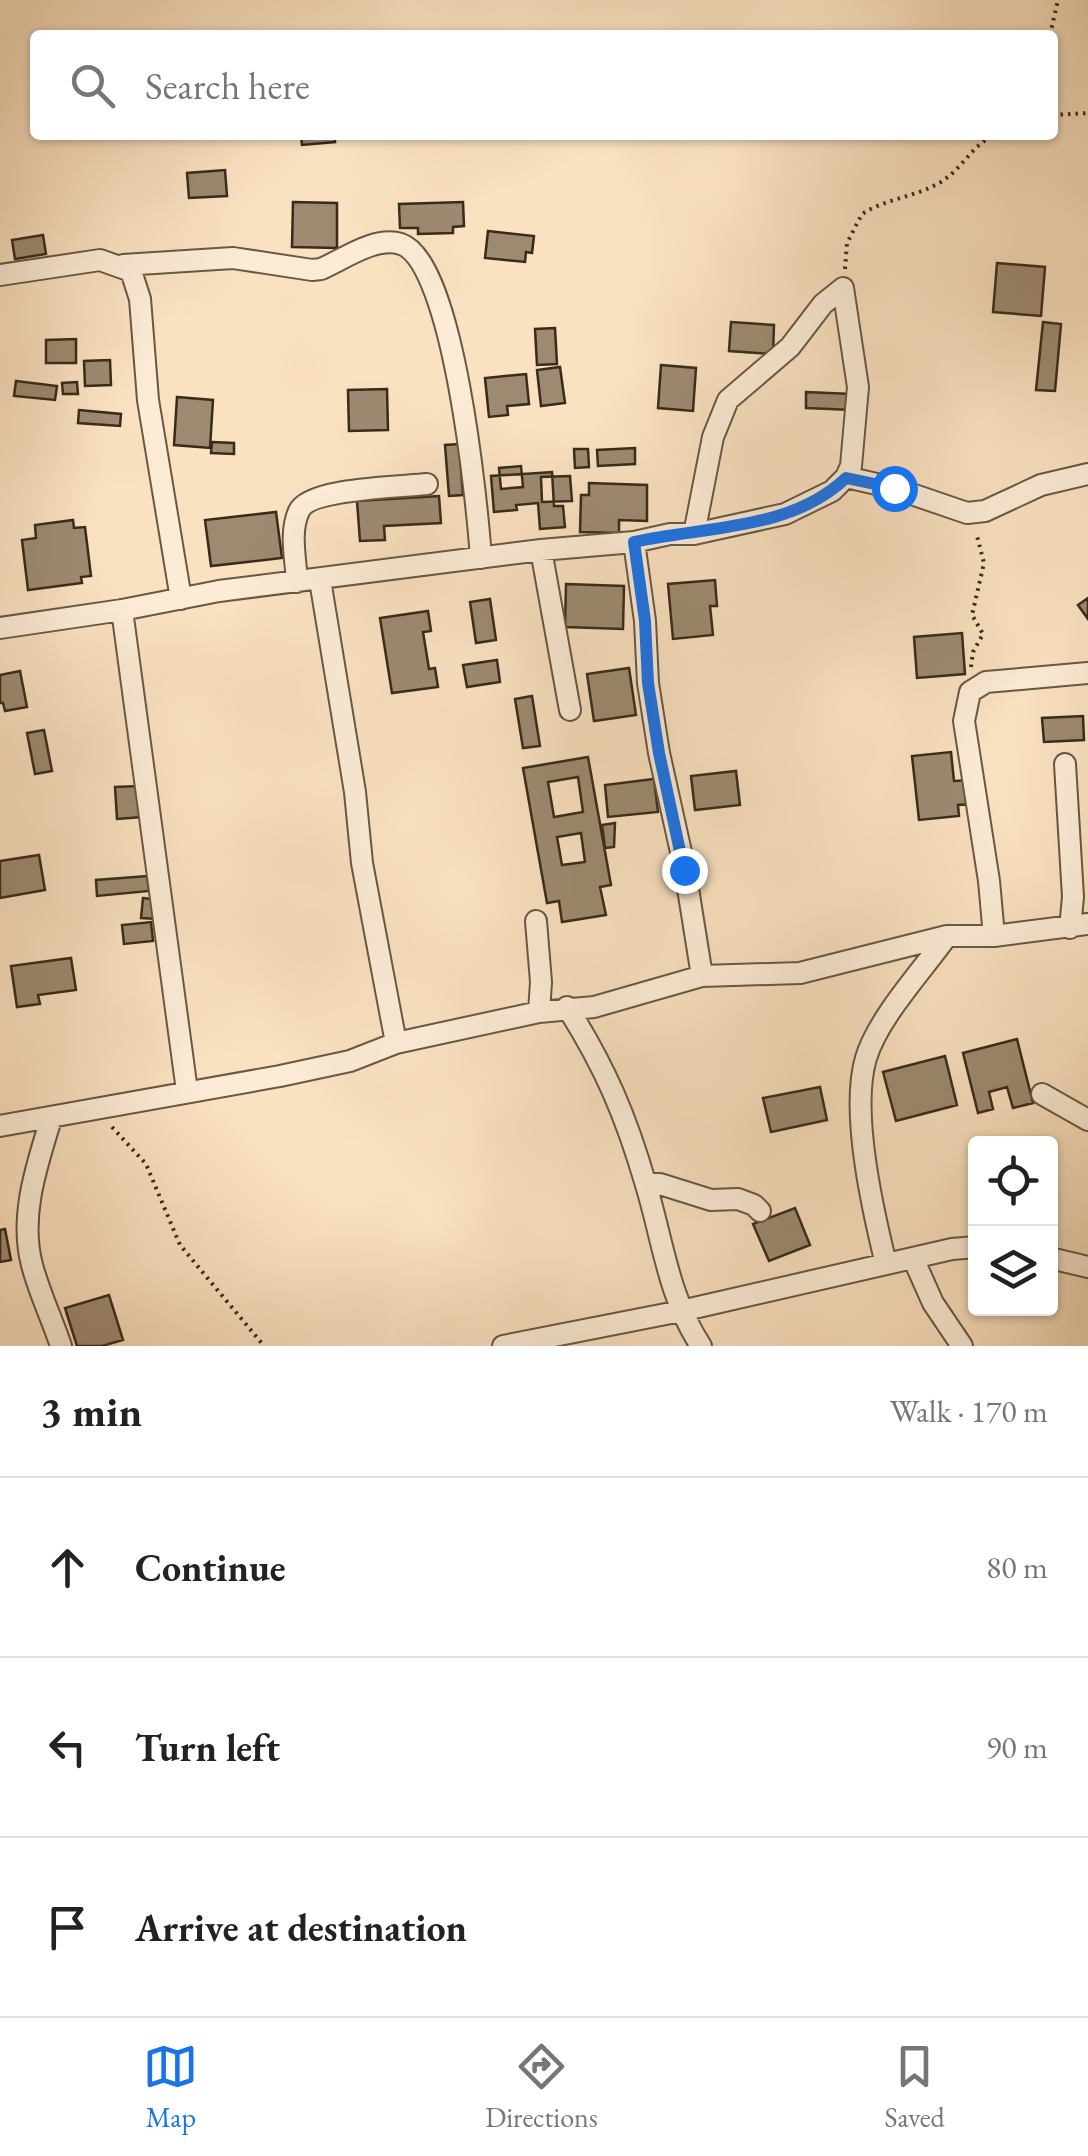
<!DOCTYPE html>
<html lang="en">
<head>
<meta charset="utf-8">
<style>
  :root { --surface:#fff; --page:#f6f6f6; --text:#222; --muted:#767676; --line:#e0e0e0; --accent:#1a73e8 }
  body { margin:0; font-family:"EB Garamond",serif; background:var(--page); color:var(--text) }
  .controls { position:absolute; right:30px; bottom:30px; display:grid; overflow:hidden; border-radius:10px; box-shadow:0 2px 8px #0004 }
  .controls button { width:90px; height:90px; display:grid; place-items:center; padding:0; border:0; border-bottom:2px solid var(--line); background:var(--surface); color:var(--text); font:50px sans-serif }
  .stop { position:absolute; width:30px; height:30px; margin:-22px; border:8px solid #1a73e8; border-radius:50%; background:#fff }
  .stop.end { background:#1a73e8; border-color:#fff; box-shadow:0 2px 10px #0008 }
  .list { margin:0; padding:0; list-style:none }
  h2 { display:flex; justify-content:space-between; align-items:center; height:130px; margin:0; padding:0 40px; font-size:42px }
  h2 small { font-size:32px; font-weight:400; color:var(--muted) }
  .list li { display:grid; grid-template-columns:65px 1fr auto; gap:30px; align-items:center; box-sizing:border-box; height:180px; padding:0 40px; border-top:2px solid var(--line) }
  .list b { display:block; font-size:38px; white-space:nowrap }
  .list em { font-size:32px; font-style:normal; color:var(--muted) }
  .icon { flex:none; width:55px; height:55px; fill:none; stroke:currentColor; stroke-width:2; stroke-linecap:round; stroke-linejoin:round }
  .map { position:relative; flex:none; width:1088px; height:1346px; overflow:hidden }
  .search { position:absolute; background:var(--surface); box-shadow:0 2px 8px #0004; left:30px; right:30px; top:30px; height:110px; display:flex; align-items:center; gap:25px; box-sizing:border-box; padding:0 35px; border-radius:10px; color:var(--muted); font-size:38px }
  .sheet { height:670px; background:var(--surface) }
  nav { display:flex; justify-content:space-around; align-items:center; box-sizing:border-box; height:140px; border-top:2px solid var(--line); background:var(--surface); font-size:28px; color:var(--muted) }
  nav a { display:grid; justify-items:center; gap:5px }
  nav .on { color:var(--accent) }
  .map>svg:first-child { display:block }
  .building { fill:#9d8a71; stroke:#382b1b; stroke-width:2.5; fill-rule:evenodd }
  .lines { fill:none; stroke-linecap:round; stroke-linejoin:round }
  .minor-casing { stroke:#685844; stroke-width:24 }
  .path { stroke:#382b1b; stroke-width:4; stroke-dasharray:2.5 5; stroke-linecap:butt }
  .minor { stroke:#fcecd6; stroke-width:20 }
  .route { stroke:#1a73e8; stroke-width:12 }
</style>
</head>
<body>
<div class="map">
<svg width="1088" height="1346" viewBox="0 0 1088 1346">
  <rect width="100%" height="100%" fill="#fae1c0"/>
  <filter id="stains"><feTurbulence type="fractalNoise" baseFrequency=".002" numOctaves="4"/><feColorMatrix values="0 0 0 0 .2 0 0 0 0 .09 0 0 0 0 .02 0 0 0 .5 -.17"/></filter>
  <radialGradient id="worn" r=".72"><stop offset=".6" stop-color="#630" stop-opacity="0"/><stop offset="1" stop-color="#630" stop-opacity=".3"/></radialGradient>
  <!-- building -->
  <path class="building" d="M301,135H335V142L302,145Z
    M225,170L227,196L189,198L187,173Z
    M293,202L337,203V248L292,247Z
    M463,202L464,226L453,227V233L418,234V228H400L399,204Z
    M488,231L534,236L532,253L526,252L525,262L485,258Z
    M43,235L46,254L15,259L12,240Z
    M997,263L1045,267L1041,316L993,312Z
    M731,322L774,325L773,354L729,351Z
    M1043,322L1061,324L1055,391L1036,390Z
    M555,328L557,364L537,365L535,329Z
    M76,339V363H46V340Z
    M110,360L111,385L85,386L84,361Z
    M661,365L696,368L693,411L658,408Z
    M560,367L565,403L541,406L537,370Z
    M526,374L529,404L507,406L508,415L489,417L485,378Z
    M16,381L57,386L55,400L14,396Z
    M77,382L78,394H63L62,383Z
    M387,389L388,430L349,431L348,390Z
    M806,392L852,394V410L806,408Z
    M177,397L213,400L210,448L174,445Z
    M79,410L121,414L120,426L78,423Z
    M212,442L234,443V454L211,453Z
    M459,444L463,495L449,496L445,445Z
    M635,448V464L598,466L597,450Z
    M574,449H588L589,467L575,468Z
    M521,466L523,487L501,489L499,468Z
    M552,472L554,506H563L565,527L540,529L538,503L516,505L517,510L494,512L491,476Z
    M570,476L572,501L542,502L541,477Z
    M589,483L647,485V521L619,520V533L580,532L581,495H589Z
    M439,496L441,523L384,526L385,540L360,541L357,501Z
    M276,512L282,558L211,566L205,520Z
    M73,520L74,528L85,527L91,576L81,577L82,583L28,590L22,540L36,538L35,525Z
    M715,580L717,606H710L713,635L673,639L668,584Z
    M566,584L624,586L623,629L565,627Z
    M1088,598V619L1078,605Z
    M490,599L496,640L476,643L470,602Z
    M428,611L431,631L423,632L429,669L435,668L438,687L392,693L380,618Z
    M962,633L965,674L917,678L914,637Z
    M497,660L500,682L467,687L463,665Z
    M629,668L636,715L594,721L587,674Z
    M20,671L27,707L5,711L3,703H0V675Z
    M532,696L540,746L523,748L515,699Z
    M1083,716L1084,740L1044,742L1042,718Z
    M44,730L52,771L35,774L27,733Z
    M951,752L954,781L971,780L973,804L958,805L959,816L919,820L912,756Z
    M588,757L611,885L600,887L606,915L562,922L559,901L547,903L523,768ZM578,777L583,812L554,817L548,782ZM581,833L585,862L562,865L557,837Z
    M736,771L740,805L695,810L691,776Z
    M654,779L658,812L608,817L605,785Z
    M140,786L142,817L117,819L115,787Z
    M615,823L614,847L605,848L602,825Z
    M39,855L45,890L0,898V861Z
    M147,876L149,891L97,896L96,880Z
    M143,898L160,900L158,919L141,918Z
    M151,922L153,941L124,944L122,925Z
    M71,958L76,990L38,995L40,1004L17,1007L11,966Z
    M1017,1039L1033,1103L1013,1108L1007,1087L989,1092L993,1109L978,1113L963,1053Z
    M945,1056L957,1105L896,1121L883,1072Z
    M820,1087L827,1120L771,1132L763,1098Z
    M795,1208L810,1245L769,1261L753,1224Z
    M5,1229L11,1260L0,1262V1230Z
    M109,1295L123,1340L102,1346H77L65,1308Z"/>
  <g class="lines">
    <!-- minor casing -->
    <g class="minor-casing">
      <path id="minor" d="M123,265L233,258L312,270L321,269C344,259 375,236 401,244C454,262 477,504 481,558
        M0,275L100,260L131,271L140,299L148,400L181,599
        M846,477L894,488L967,513L985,511L1041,485L1088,474
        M634,542L645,621L648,683L659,753L685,870L702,976
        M541,550L570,710
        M320,580L355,792L362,863L396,1043
        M297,582C296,560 289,532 299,511C309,488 401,487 427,484
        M122,610L187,1091
        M0,628L122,610L219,591L541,550L634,542L670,534H694L785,514L832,491L846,477L851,466L858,387L843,288L823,304L790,347L728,400L713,437L694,534
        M1065,764L1073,897L1070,928
        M536,921L541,982L539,1012
        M994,936L989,881L964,721L970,692L986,682L1088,673
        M567,1007C605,1067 626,1116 646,1185C663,1241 668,1296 701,1346
        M1042,1094L1088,1120
        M51,1119C37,1165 19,1216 32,1265C39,1292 52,1319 61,1346
        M0,1126L280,1076L350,1061L396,1043L539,1012L594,1007L702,976L800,973L947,936H994L1088,924
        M646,1184H660L711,1200L738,1199L754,1205L760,1211
        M913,1258L933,1303L962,1346
        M1050,1258L1088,1267
        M886,1264C873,1211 850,1111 866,1058C878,1018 922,971 947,936
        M503,1346L681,1311L952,1249L976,1247"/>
    </g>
    <!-- path -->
    <path class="path" d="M1050,35L1058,0
      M1053,115L1088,113
      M845,269L847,243L862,214C885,199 915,197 939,183C961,171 970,147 994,135
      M971,667L973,652L983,634L972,615L984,563L977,536
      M112,1127L146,1164L180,1245L264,1346"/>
    <!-- minor -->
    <use href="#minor" class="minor"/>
  </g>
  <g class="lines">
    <!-- route -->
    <path class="route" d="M684,870L659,753L648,683L645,621L634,542C705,526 790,531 846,478L894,488"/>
  </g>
  <rect width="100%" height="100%" filter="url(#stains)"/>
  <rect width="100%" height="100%" fill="url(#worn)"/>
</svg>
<div class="controls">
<button><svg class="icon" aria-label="locate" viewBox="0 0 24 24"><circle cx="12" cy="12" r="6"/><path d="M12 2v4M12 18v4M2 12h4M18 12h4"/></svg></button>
<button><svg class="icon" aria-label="layers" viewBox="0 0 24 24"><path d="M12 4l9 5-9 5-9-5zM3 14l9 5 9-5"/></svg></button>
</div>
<div class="stop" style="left:894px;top:488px"></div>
<div class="stop end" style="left:684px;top:870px"></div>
<div class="search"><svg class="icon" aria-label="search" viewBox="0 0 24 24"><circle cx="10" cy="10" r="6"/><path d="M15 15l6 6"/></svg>Search here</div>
</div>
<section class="sheet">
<h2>3 min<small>Walk · 170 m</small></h2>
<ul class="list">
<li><svg class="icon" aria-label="ahead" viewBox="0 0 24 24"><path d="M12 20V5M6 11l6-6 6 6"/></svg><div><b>Continue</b></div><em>80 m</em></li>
<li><svg class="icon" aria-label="left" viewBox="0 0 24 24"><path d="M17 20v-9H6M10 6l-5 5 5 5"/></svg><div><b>Turn left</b></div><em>90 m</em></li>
<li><svg class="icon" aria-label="arrive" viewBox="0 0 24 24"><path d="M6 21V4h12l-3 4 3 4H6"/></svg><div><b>Arrive at destination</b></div></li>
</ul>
</section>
<nav>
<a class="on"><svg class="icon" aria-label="map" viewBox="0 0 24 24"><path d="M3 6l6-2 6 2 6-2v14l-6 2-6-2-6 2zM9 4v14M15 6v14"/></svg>Map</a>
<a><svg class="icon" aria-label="directions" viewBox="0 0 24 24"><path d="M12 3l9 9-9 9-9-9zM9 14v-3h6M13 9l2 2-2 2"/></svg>Directions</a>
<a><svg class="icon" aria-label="saved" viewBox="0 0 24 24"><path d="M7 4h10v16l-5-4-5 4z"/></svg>Saved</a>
</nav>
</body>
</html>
